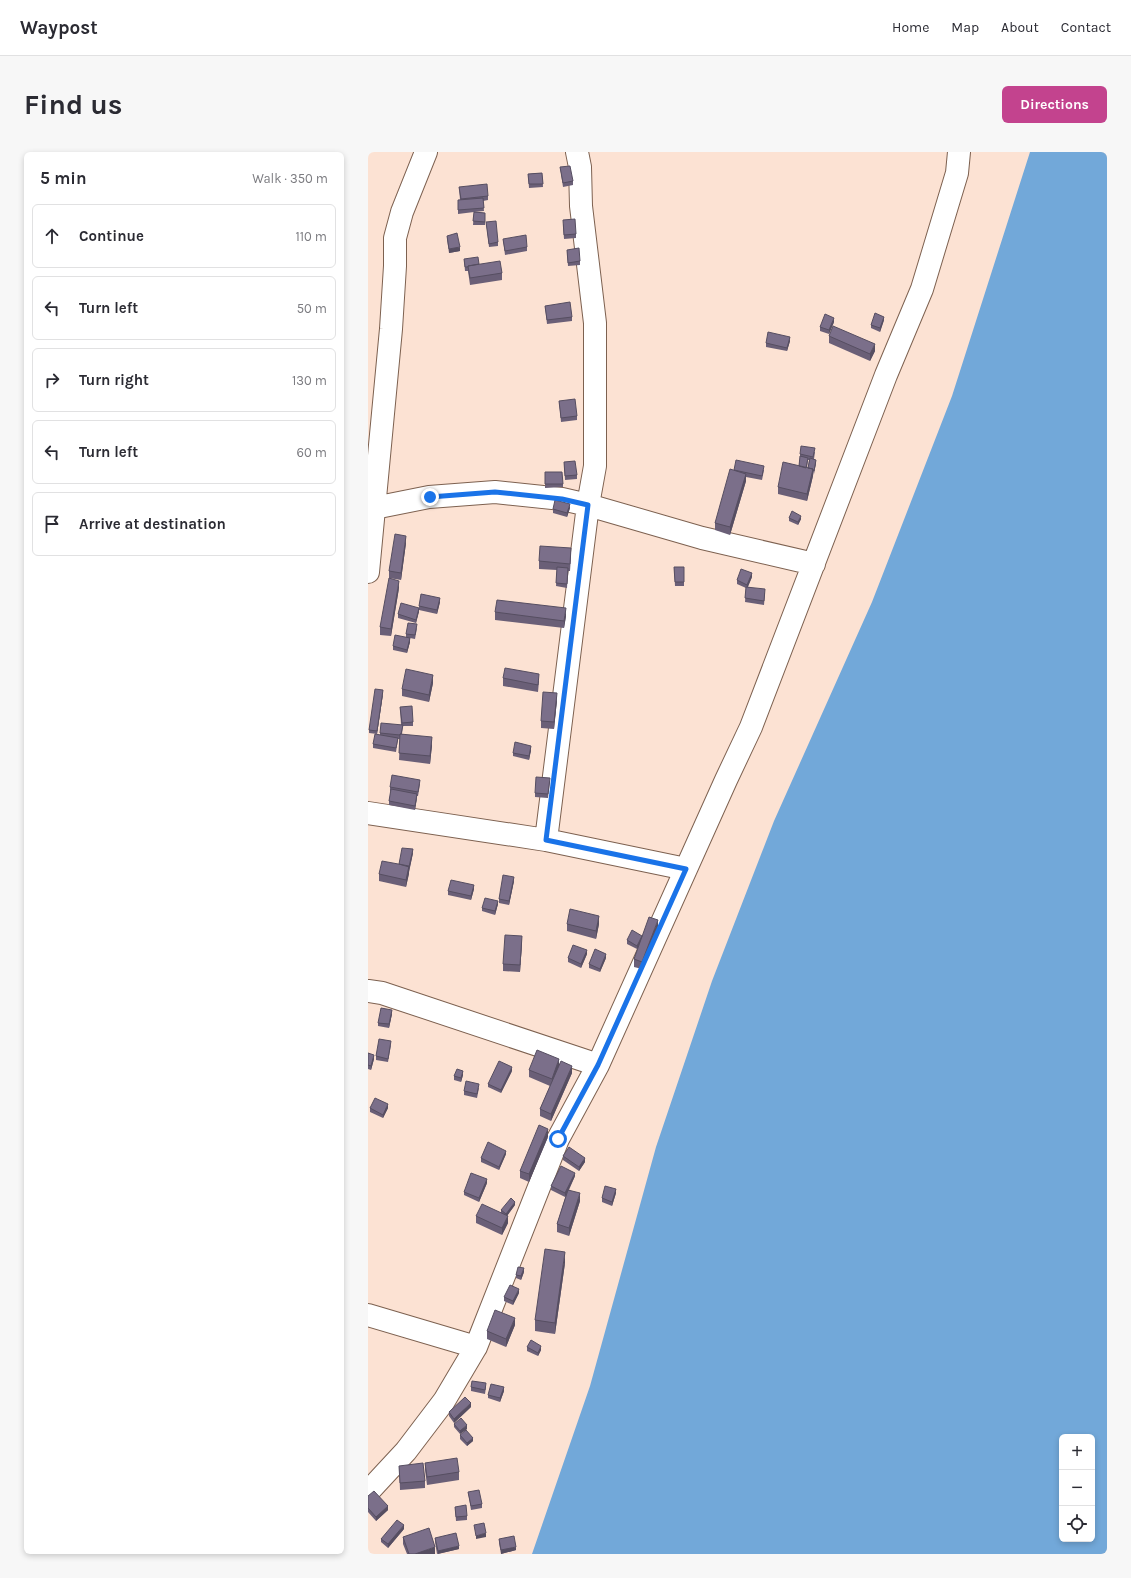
<!DOCTYPE html>
<html lang="en">
<head>
<meta charset="utf-8">
<style>
  :root { --surface:#fff; --page:#f7f7f7; --text:#2b2b33; --muted:#7c7c81; --line:#e1e1e2; --accent:#c3438e }
  body { margin:0; font-family:Karla,sans-serif; background:var(--page); color:var(--text) }
  .controls { position:absolute; right:12px; bottom:12px; display:grid; overflow:hidden; border-radius:6px; box-shadow:0 2px 6px #0003 }
  .controls button { width:36px; height:36px; display:grid; place-items:center; padding:0; border:0; border-bottom:1px solid var(--line); background:var(--surface); color:var(--text); font:20px sans-serif }
  .stop { position:absolute; width:12px; height:12px; margin:-9px; border:3px solid #1a73e8; border-radius:50%; background:#fff }
  .stop.end { background:#1a73e8; border-color:#fff; box-shadow:0 1px 4px #0008 }
  .list { margin:0; padding:0; list-style:none }
  h2 { display:flex; justify-content:space-between; align-items:center; height:52px; margin:0; padding:0 16px; font-size:17px }
  h2 small { font-size:13px; font-weight:400; color:var(--muted) }
  .list li { display:grid; grid-template-columns:26px 1fr auto; gap:12px; align-items:center; box-sizing:border-box; height:64px; margin:0 8px 8px; padding:0 8px; border:1px solid var(--line); border-radius:6px }
  .list b { display:block; font-size:15px; white-space:nowrap }
  .list em { font-size:13px; font-style:normal; color:var(--muted) }
  .icon { flex:none; width:22px; height:22px; fill:none; stroke:currentColor; stroke-width:2; stroke-linecap:round; stroke-linejoin:round }
  .map { position:relative; flex:none; width:739px; height:1402px; overflow:hidden; border-radius:6px }
  header { display:flex; align-items:center; gap:24px; box-sizing:border-box; height:56px; padding:0 20px; background:var(--surface); border-bottom:1px solid var(--line) }
  header strong { font-size:19px }
  nav { display:flex; gap:22px; margin-inline-start:auto; font-size:14px }
  .intro { display:flex; align-items:center; justify-content:space-between; box-sizing:border-box; height:96px; padding:0 24px }
  h1 { margin:0; font-size:28px }
  .button { padding:10px 18px; border-radius:6px; background:var(--accent); color:#fff; font-size:14px; font-weight:700 }
  main { display:flex; gap:24px; padding:0 24px }
  aside { flex:1; background:var(--surface); border-radius:6px; box-shadow:0 2px 6px #0003 }
  .map>svg:first-child { display:block }
  .water { fill:#72a8d9; fill-rule:evenodd }
  .lines { fill:none; stroke-linecap:round; stroke-linejoin:round }
  .minor-casing { stroke:#7d6150; stroke-width:24 }
  .minor { stroke:#fff; stroke-width:22 }
  .wall { fill:#6a5f77; fill-rule:evenodd }
  .shaded-wall { fill:#564e61 }
  .building { fill:#7b6f8a; stroke:#564e61 }
  .route { stroke:#1a73e8; stroke-width:5 }
</style>
</head>
<body>
<header>
<strong>Waypost</strong>
<nav><a>Home</a><a>Map</a><a>About</a><a>Contact</a></nav>
</header>
<div class="intro"><h1>Find us</h1><a class="button">Directions</a></div>
<main>
<aside>
<h2>5 min<small>Walk · 350 m</small></h2>
<ul class="list">
<li><svg class="icon" aria-label="ahead" viewBox="0 0 24 24"><path d="M12 20V5M6 11l6-6 6 6"/></svg><div><b>Continue</b></div><em>110 m</em></li>
<li><svg class="icon" aria-label="left" viewBox="0 0 24 24"><path d="M17 20v-9H6M10 6l-5 5 5 5"/></svg><div><b>Turn left</b></div><em>50 m</em></li>
<li><svg class="icon" aria-label="right" viewBox="0 0 24 24"><path d="M7 20v-9h11M14 6l5 5-5 5"/></svg><div><b>Turn right</b></div><em>130 m</em></li>
<li><svg class="icon" aria-label="left" viewBox="0 0 24 24"><path d="M17 20v-9H6M10 6l-5 5 5 5"/></svg><div><b>Turn left</b></div><em>60 m</em></li>
<li><svg class="icon" aria-label="arrive" viewBox="0 0 24 24"><path d="M6 21V4h12l-3 4 3 4H6"/></svg><div><b>Arrive at destination</b></div></li>
</ul>
</aside>
<div class="map">
<svg width="739" height="1402" viewBox="0 0 739 1402">
  <rect width="100%" height="100%" fill="#fce2d3"/>
  <!-- water -->
  <path class="water" d="M662,0H739V1402H164L222,1234L288,995L344,829L406,669L504,450L584,244ZM694,1285H724V1387H694Z"/>
  <g class="lines">
    <!-- minor casing -->
    <g class="minor-casing">
      <path id="minor" d="M6,356L61,345L127,340L194,347L220,353L227,314V171L213,54L212,15L209,0
        M0,420L23,177L27,114V86L34,60L58,0
        M0,661L178,688L318,717
        M178,688L220,353L334,386L446,412
        M0,839L14,841L230,913
        M0,1163L108,1195
        M0,1340L38,1299L76,1249L108,1195L190,987L230,913L358,628L383,575L518,223L554,137L589,21L591,0"/>
    </g>
    <!-- minor -->
    <use href="#minor" class="minor"/>
  </g>
  <!-- wall -->
  <path class="wall" d="M192,15L205,29V33L195,35Z
    M174,21L175,35L161,36L160,22Z
    M91,35L120,44V48L115,49L116,59L106,60L117,61V73H105L106,60L90,62V48H92Z
    M118,70L130,90V94L121,95Z
    M195,72L208,82V86L196,87Z
    M79,84L92,99L81,101L79,87Z
    M135,87L159,95V99L137,103Z
    M199,98L212,109V113L200,114Z
    M96,107L134,121V128L102,133L100,119H97Z
    M177,154L204,165V169L179,172Z
    M516,168L512,180L503,176V173Z
    M466,170L461,182L452,179V175Z
    M461,184L507,199L502,209L461,191Z
    M422,189L419,199L398,195V191Z
    M191,249L209,264V268L193,270Z
    M447,300L446,307L448,311L439,349L410,342V335L431,314L432,306V302ZM440,308H441L440,316H439Z
    M196,310L209,323V327L197,328Z
    M366,318H396L394,328L378,325V329L362,383L347,378V371Z
    M177,320L195,332V335L177,336Z
    M202,356L199,365L185,361V357Z
    M421,366L433,367L430,373L421,369Z
    M38,391L33,428L21,426V419Z
    M203,404L202,419H200L199,436L188,434L189,418L171,417V409Z
    M306,415H316V434H307Z
    M384,425L380,435L397,441L396,453L377,450L378,436L369,432V428Z
    M31,436L23,484L12,483V475Z
    M72,450L69,462L51,458L48,471L30,466V462L51,456V454Z
    M127,460L198,464L196,476L127,468Z
    M49,476L47,487L42,486V490L39,501L25,498V494L38,485V482Z
    M135,526L171,529L170,540L135,534Z
    M65,531L61,550L34,544V537Z
    M15,542L9,582L1,581V578Z
    M189,548L186,577L173,576V569Z
    M32,555L45,570V574H35L34,582L64,593L62,612L31,608L32,587H30L28,600L5,596V592L12,583V581L33,573Z
    M163,598L161,608L145,604V601Z
    M182,629L180,646L167,645V641Z
    M52,632L50,644H49L47,658L21,653V649L23,639H22V635Z
    M45,701L38,735L11,729V722L31,712Z
    M146,729L141,753L131,751V747Z
    M106,737L103,748L80,743V739Z
    M130,752L127,763L114,759V756Z
    M199,772H231L228,787L199,779Z
    M290,775L274,817L266,815V807L271,794L269,797L259,792V788L274,784Z
    M154,791L152,820L135,819V812Z
    M219,802L213,816L200,810V806Z
    M238,806L232,820L221,816V812Z
    M24,862L21,876L10,874V871Z
    M23,893L20,910L8,908V904Z
    M0,901L6,907L3,918L0,917Z
    M191,913L204,921L183,969L172,964V957L182,934L161,925V918Z
    M144,919L133,941L120,935V932Z
    M95,923L93,930L86,928V924Z
    M111,936L109,946L96,943V939Z
    M2,956H20L15,966L2,960Z
    M180,985L161,1030L152,1026V1019Z
    M138,1002L131,1018L113,1010V1006Z
    M195,1004L217,1010L211,1019L195,1008Z
    M207,1024L201,1038L212,1049L201,1084L189,1080V1072L198,1043L197,1045L183,1038V1034Z
    M119,1031L111,1050L96,1043V1040Z
    M248,1041L244,1054L234,1050V1046Z
    M147,1053L139,1064L140,1071L134,1083L108,1071V1064L133,1061V1058Z
    M197,1111L187,1182L167,1179V1168Z
    M156,1120L153,1128L148,1126V1123Z
    M151,1141L145,1153L136,1149V1145Z
    M147,1173L138,1195L119,1187V1179Z
    M159,1195L173,1198L170,1204L159,1199Z
    M103,1235H118L117,1242L103,1239Z
    M136,1239L132,1250L120,1246V1243Z
    M103,1255L86,1271L81,1264V1260Z
    M86,1272L99,1277L92,1282L86,1275Z
    M92,1283L105,1289L99,1294L92,1287Z
    M57,1311L91,1320V1328L59,1333L57,1318Z
    M31,1314L57,1329V1336L32,1338Z
    M100,1340L114,1352V1356L103,1358Z
    M0,1344L20,1358L8,1369L0,1360Z
    M87,1355L99,1364V1368L88,1369Z
    M36,1377L20,1396L13,1390V1387Z
    M35,1385L67,1402H39L35,1392Z
    M67,1386L91,1397L69,1402L67,1390Z
    M131,1387L148,1398L133,1402L131,1391Z"/>
  <!-- shaded-wall -->
  <path class="shaded-wall" d="M92,95V99L81,101V97Z
    M516,165V168L512,180V176Z
    M466,166V170L461,182V178Z
    M422,185V189L419,199V196Z
    M507,192V199L502,209V202Z
    M448,308V311L446,322V319Z
    M445,317V324L439,349V342Z
    M378,322V329L362,383V375Z
    M202,352V356L199,365V361Z
    M433,364V367L430,373V370Z
    M38,384V391L33,428V421Z
    M384,421V425L379,436V433Z
    M31,429V436L23,484V477Z
    M72,446V450L69,462V458Z
    M51,456V460L48,471V468Z
    M198,456V464L196,476V469Z
    M42,486V490L39,501V498Z
    M65,523V531L61,550V543Z
    M15,538V542L9,582V579Z
    M189,541V548L186,577V570Z
    M64,585V593L62,612V604Z
    M163,594V598L161,608V604Z
    M49,642V646L47,658V654Z
    M45,697V701L41,719V715Z
    M41,714V722L38,735V728Z
    M146,725V729L141,753V749Z
    M106,733V737L103,748V744Z
    M130,749V752L127,763V759Z
    M231,764V772L228,787V779Z
    M290,768V775L274,817V810Z
    M154,784V791L152,820V813Z
    M274,784V787L269,797V794Z
    M219,798V802L213,816V812Z
    M238,802V806L232,820V817Z
    M24,858V862L21,876V872Z
    M6,903V907L3,918V914Z
    M191,907V914L184,934V927Z
    M204,914V921L183,969V962Z
    M144,915V919L133,941V938Z
    M95,919V923L93,930V926Z
    M20,952V956L15,966V963Z
    M180,977V985L161,1030V1022Z
    M138,999V1002L131,1018V1015Z
    M217,1006V1010L211,1019V1015Z
    M207,1021V1024L197,1045V1041Z
    M119,1027V1031L111,1050V1046Z
    M248,1037V1041L244,1054V1050Z
    M212,1041V1049L201,1084V1076Z
    M147,1050V1053L138,1065V1062Z
    M140,1064V1071L134,1083V1076Z
    M197,1100V1111L187,1182V1171Z
    M156,1116V1120L153,1128V1124Z
    M151,1137V1141L145,1153V1149Z
    M147,1166V1173L138,1195V1187Z
    M173,1194V1198L170,1204V1201Z
    M136,1235V1239L132,1250V1246Z
    M103,1251V1255L86,1271V1267Z
    M99,1273V1277L92,1282V1279Z
    M105,1286V1289L99,1294V1291Z
    M20,1354V1358L8,1369V1365Z
    M36,1373V1377L20,1396V1392Z
    M118,1381V1385L108,1387V1384Z
    M91,1394V1397L70,1402V1399Z
    M67,1395V1402H47Z
    M148,1395V1398L133,1402V1398Z"/>
  <!-- building -->
  <path class="building" d="M202,14L205,29L195,31L192,15Z
    M174,21L175,32H161L160,22Z
    M119,32L120,44L93,47L91,35Z
    M115,46L116,56L90,58V48Z
    M106,60L117,61V70L105,69Z
    M207,67L208,82L196,83L195,68Z
    M128,69L130,90L121,92L118,70Z
    M89,81L92,95L81,97L79,84Z
    M158,83L159,95L137,99L135,87Z
    M211,96L212,109L200,111L199,98Z
    M110,105L111,112L100,114V115H97L96,107Z
    M132,109L134,121L102,126L100,114Z
    M202,150L204,165L179,168L177,154Z
    M507,161L516,165L512,176L503,173Z
    M457,162L466,166L461,178L452,175Z
    M465,174L507,192L502,202L461,184Z
    M400,180L422,185L419,196L398,191Z
    M207,247L209,264L193,266L191,249Z
    M433,294L447,296L445,305L432,302Z
    M432,304L440,306L438,316L431,314Z
    M442,306L448,308L446,319L445,318V317L440,316Z
    M368,308L396,314L394,324L366,318Z
    M207,309L209,323L197,324L196,310Z
    M415,310L445,317L439,342L410,335Z
    M362,317L378,322L362,375L347,371Z
    M177,320H194L195,332H177Z
    M187,348L202,352L199,361L185,357Z
    M424,359L433,364L430,370L421,366Z
    M27,382L38,384L33,421L21,419Z
    M172,394L203,396L202,412L171,409Z
    M189,415L200,416L199,432L188,431Z
    M306,415H316V430H307Z
    M373,417L384,421L379,433L369,428Z
    M21,426L31,429L23,477L12,475Z
    M378,435L397,437L396,449L377,446Z
    M53,442L72,446L69,458L51,454Z
    M129,448L198,456L196,469L127,460Z
    M33,451L51,456L48,468L30,462Z
    M40,471L49,472L47,483L38,482Z
    M27,483L42,486L39,498L25,494Z
    M137,516L171,522L170,533L135,526Z
    M38,517L65,523L61,543L34,537Z
    M7,537L15,538L9,579L1,578Z
    M175,540L189,541L186,570L173,569Z
    M44,554L45,570L34,571L32,555Z
    M13,571L35,573L33,582H32V583L12,581Z
    M7,582L30,586L28,596L5,592Z
    M32,582L64,585L62,604L31,601Z
    M147,590L163,594L161,604L145,601Z
    M24,623L52,628L50,640L22,635Z
    M168,625L182,626L180,642L167,641Z
    M23,637L49,642L47,654L21,649Z
    M34,696L45,697L41,715L31,712Z
    M14,709L41,714L38,728L11,722Z
    M135,723L146,725L141,749L131,747Z
    M83,728L106,733L103,744L80,739Z
    M117,746L130,749L127,759L114,756Z
    M202,757L231,764L228,779L199,772Z
    M281,765L290,768L274,810L266,807Z
    M264,778L274,784L269,794L259,788Z
    M137,783L154,784L152,813L135,812Z
    M205,793L219,798L213,812L200,806Z
    M227,797L238,802L232,817L221,812Z
    M13,856L24,858L21,872L10,871Z
    M11,887L23,889L20,907L8,904Z
    M169,898L191,907L184,927L161,918Z
    M0,901L6,903L3,914L0,913Z
    M131,909L144,915L133,938L120,932Z
    M193,909L204,914L183,962L172,957Z
    M89,917L95,919L93,926L86,924Z
    M98,929L111,932L109,942L96,939Z
    M7,946L20,952L15,963L2,956Z
    M171,973L180,977L161,1022L152,1019Z
    M120,990L138,999L131,1015L113,1006Z
    M201,995L217,1006L211,1015L195,1004Z
    M193,1014L207,1021L197,1041L183,1034Z
    M103,1021L119,1027L111,1046L96,1040Z
    M237,1034L248,1037L244,1050L234,1046Z
    M200,1038L212,1041L201,1076L189,1072Z
    M143,1046L147,1050L138,1062L133,1058Z
    M114,1052L140,1064L134,1076L108,1064Z
    M177,1097L197,1100L187,1171L167,1168Z
    M150,1115L156,1116L153,1124L148,1123Z
    M142,1133L151,1137L145,1149L136,1145Z
    M127,1158L147,1166L138,1187L119,1179Z
    M163,1188L173,1194L170,1201L159,1195Z
    M104,1229L118,1231L117,1238L103,1235Z
    M123,1232L136,1235L132,1246L120,1243Z
    M97,1245L103,1251L86,1267L81,1260Z
    M93,1266L99,1273L92,1279L86,1272Z
    M98,1278L105,1286L99,1291L92,1283Z
    M89,1306L91,1320L59,1325L57,1311Z
    M55,1311L57,1329L32,1331L31,1314Z
    M111,1338L114,1352L103,1354L100,1340Z
    M6,1339L20,1354L8,1365L0,1356V1344Z
    M98,1353L99,1364L88,1365L87,1355Z
    M29,1368L36,1373L20,1392L13,1387Z
    M116,1371L118,1381L108,1384L106,1373Z
    M61,1376L67,1395L47,1402H41L35,1385Z
    M88,1381L91,1394L70,1399L67,1386Z
    M146,1384L148,1395L133,1398L131,1387Z"/>
  <g class="lines">
    <!-- route -->
    <path class="route" d="M62,345L127,340L194,347L220,353L178,688L318,717L230,913L190,987"/>
  </g>
</svg>
<div class="controls">
<button>+</button>
<button>−</button>
<button><svg class="icon" aria-label="locate" viewBox="0 0 24 24"><circle cx="12" cy="12" r="6"/><path d="M12 2v4M12 18v4M2 12h4M18 12h4"/></svg></button>
</div>
<div class="stop" style="left:190px;top:987px"></div>
<div class="stop end" style="left:62px;top:345px"></div>
</div>
</main>
</body>
</html>
